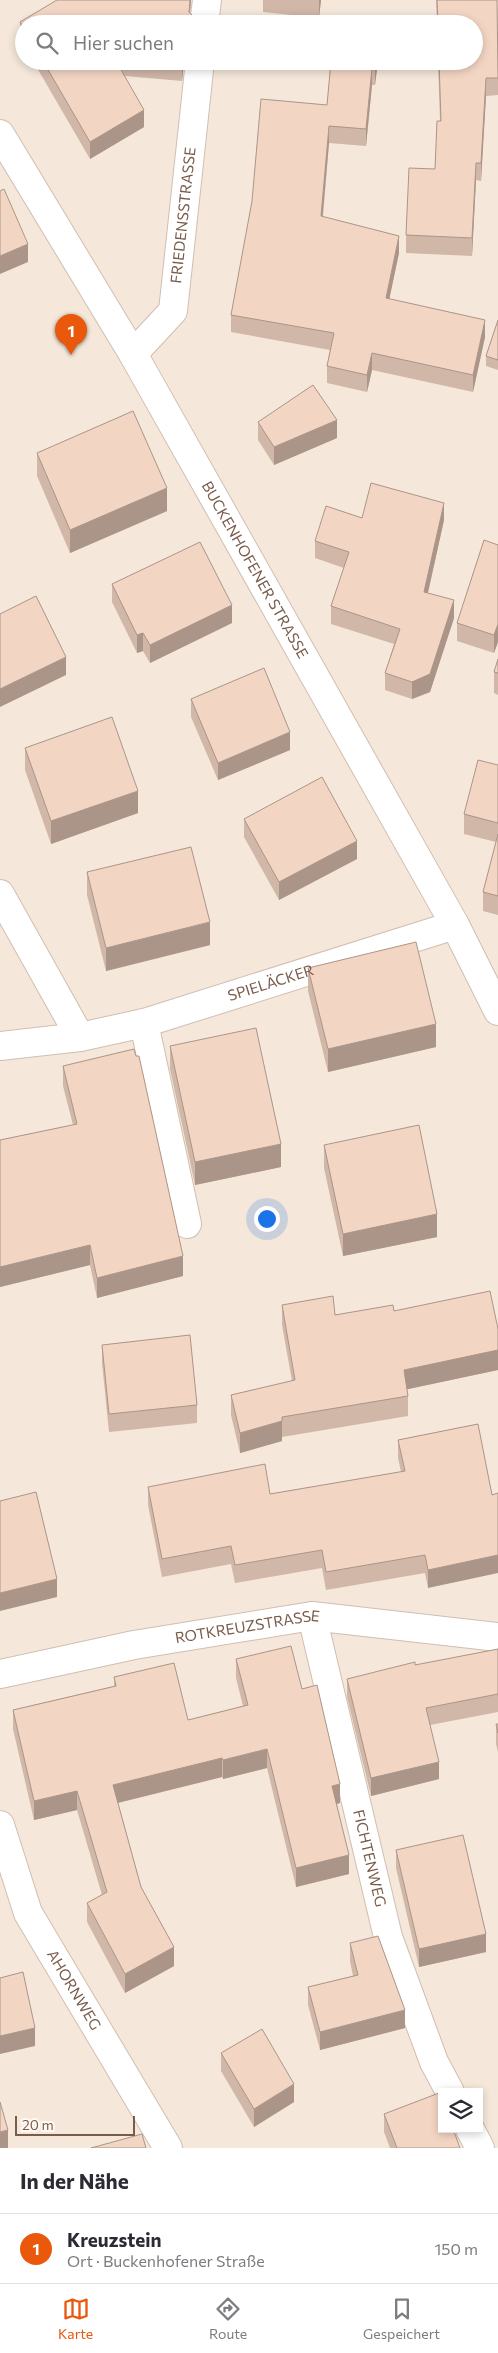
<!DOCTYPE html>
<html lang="de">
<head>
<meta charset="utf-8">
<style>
  :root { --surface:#fff; --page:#f7f7f7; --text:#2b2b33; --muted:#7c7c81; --line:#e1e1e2; --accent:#ea580c }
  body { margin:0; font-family:Commissioner,sans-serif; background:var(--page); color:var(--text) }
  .controls { position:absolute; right:15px; bottom:15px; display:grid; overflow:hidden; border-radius:0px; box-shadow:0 2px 8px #0003 }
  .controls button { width:45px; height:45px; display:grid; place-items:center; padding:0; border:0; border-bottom:1px solid var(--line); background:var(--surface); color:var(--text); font:25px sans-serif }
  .scale { position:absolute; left:15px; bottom:12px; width:120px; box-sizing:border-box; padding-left:5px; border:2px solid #7a5c4d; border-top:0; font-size:14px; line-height:18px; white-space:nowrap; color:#7a5c4d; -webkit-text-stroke:4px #fffaf3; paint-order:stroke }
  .you { position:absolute; left:266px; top:1218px; width:18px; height:18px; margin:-12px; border:4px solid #fff; border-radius:50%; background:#1a73e8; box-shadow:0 0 0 8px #1a73e833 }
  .badge { display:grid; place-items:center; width:32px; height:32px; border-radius:50%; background:var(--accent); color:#fff; font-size:16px; font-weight:700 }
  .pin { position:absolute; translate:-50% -41px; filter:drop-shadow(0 1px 2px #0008) }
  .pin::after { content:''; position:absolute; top:26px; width:18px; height:15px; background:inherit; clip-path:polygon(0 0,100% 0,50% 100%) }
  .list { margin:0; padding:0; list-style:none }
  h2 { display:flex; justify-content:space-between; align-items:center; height:65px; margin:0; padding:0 20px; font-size:21px }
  h2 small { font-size:16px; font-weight:400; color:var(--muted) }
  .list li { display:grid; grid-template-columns:32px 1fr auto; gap:15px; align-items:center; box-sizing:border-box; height:70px; padding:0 20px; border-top:1px solid var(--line) }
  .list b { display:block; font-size:19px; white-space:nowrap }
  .list p { margin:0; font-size:16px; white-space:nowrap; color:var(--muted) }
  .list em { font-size:16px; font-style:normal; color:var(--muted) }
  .icon { flex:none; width:28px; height:28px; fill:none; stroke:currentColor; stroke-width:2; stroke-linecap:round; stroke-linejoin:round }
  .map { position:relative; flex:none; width:498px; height:2148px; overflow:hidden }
  .search { position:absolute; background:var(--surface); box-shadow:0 2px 8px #0003; left:15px; right:15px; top:15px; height:55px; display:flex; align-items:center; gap:12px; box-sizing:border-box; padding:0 18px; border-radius:28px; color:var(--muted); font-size:19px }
  .sheet { height:135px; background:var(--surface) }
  nav { display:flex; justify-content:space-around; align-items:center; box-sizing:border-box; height:70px; border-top:1px solid var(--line); background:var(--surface); font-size:14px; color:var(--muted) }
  nav a { display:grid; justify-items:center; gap:2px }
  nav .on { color:var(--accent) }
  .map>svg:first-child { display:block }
  .residential { fill:#f5e8da; fill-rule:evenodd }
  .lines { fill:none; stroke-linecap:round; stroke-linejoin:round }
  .minor-casing { stroke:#d1beb0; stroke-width:30 }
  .minor { stroke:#fff; stroke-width:28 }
  .wall { fill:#d1b7a8 }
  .shaded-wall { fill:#aa9588 }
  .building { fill:#f3d5c3; stroke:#aa9588 }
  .labels { text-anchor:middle; stroke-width:4.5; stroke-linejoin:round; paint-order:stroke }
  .street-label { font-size:15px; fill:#7a5c4d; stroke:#fffaf3 }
</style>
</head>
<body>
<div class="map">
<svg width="498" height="2148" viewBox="0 0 498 2148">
  <rect width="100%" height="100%" fill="#fdf6ec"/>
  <!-- residential -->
  <path class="residential" d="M0,0H498V2148H0ZM24,24H474V61H24ZM442,2092H479V2129H442Z"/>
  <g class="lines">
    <!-- minor casing -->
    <g class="minor-casing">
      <g id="minor">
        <path d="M204,24L207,0"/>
        <path id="s1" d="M0,134L133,354L455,925L498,1011"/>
        <path id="s2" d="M133,354L173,311L200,61"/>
        <path d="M0,894L80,1037"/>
        <path d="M144,1023L187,1224"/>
        <path id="s3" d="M0,1046L80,1037L144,1023L455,925"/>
        <path id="s4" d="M312,1616L388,1937L434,2062L450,2092"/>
        <path id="s5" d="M0,1674L134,1645L312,1616L498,1637"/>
        <path id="s6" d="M0,1825L28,1913L168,2148"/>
        <path d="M470,2129L480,2148"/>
      </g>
    </g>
    <!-- minor -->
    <use href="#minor" class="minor"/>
  </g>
  <!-- wall -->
  <path class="wall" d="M191,0L190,13L24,24V45L20,39V22Z
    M263,0H321L319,18L263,12Z
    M436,0H498H497L498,48V95L486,96L481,181L476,180L472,256L406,253V235L435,169L440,121L438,61H474V24H437Z
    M33,61H184L182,81L125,76L144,127L90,159Z
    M331,61H378L375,85H372L366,146L329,143L323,217L399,253L389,299L485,337L473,392L372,370L367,392L327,383V366L330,350L231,332V315L327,105Z
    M498,320V370L486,366V356Z
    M258,422L337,438L274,465L258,440Z
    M37,453L167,511L70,553L37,476Z
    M362,518L444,520L428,593L454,618L430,692L412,699L385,690V673L394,644L331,624V606L344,568L315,558V541Z
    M498,545V642L494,653L457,641V623Z
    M112,584L232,623L150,663L143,651L137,653L112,602Z
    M498,659V695L494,693V672Z
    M191,699L290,750L218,780L191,717Z
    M25,748L138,813L51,844L25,770Z
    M498,765V915L483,911V892L496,842L464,834V814Z
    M244,819L357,859L279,900L244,837Z
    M87,872L210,945L106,971L87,895Z
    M308,968L436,1047L328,1072L308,991Z
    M170,1046L281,1167L195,1185L170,1069Z
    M63,1066L183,1276L97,1298L90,1265L0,1287V1140L73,1125L63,1086Z
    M324,1145L437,1237L343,1256L324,1168Z
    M282,1305L335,1315L394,1311L498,1329V1370L407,1389L408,1396V1416L282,1437V1441L240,1453L231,1415V1395L292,1381L282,1325Z
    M102,1345L197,1405V1423L109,1432L102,1363Z
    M478,1424L428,1588L425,1573L326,1590L322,1568L235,1583L231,1564L162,1577L148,1505V1487L270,1494L401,1472L398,1458V1440Z
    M498,1649V1712L430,1725L439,1779L371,1796L347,1697V1679Z
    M236,1659L302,1689L340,1803L337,1804L349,1874L296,1887L267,1768L223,1779L222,1777L118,1803L141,1887L174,1966L125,1993L87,1922V1903L102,1895L77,1810L34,1820L13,1729V1710L114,1686V1677L188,1720L243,1706L236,1678Z
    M496,1724H498V1752L496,1744Z
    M396,1850L486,1952L419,1967L396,1868Z
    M350,1943L405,2028L320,2050L308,2005V1987L353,1976L350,1961Z
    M221,2053L294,2102L254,2127L221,2071Z
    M384,2114L460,2148H390L384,2132Z"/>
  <!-- shaded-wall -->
  <path class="shaded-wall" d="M190,0H191L189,24Z
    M319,0H321L319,18Z
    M182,61H184L182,81Z
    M376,61H378L375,85V68Z
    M372,68V85L366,146V129Z
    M486,78V96L481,181V163Z
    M144,110V127L90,159V142Z
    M329,126V143L321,233V216Z
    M476,163V180L472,256V238Z
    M399,236V253L386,315V298Z
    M28,244V262L0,274V256Z
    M485,320V337L473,392V375Z
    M372,353V370L367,392V375Z
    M337,420V438L274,465V447Z
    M167,488V511L70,553V530Z
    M444,503V520L424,610V592Z
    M454,600V618L430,692L412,699V682Z
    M232,605V623L150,663V645Z
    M498,624V642L494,653V635Z
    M143,633V651L137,653V635Z
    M66,657V675L0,707V689Z
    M290,732V750L218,780V763Z
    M138,791V813L51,844V821Z
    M357,841V859L279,900V882Z
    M210,922V945L106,971V948Z
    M436,1024V1047L328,1072V1049Z
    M281,1144V1167L195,1185V1162Z
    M437,1214V1237L343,1256V1234Z
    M90,1245V1265L0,1287V1267Z
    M183,1256V1276L97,1298V1278Z
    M498,1350V1370L404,1390V1370Z
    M282,1421V1441L240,1453V1433Z
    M498,1555V1573L428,1588V1570Z
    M57,1579V1597L0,1611V1593Z
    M267,1749V1768L223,1779V1760Z
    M222,1758V1777L113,1804V1785Z
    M439,1762V1779L371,1796V1778Z
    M340,1784V1803L332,1805V1786Z
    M77,1791V1810L34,1820V1801Z
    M349,1855V1874L296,1887V1868Z
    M486,1934V1952L419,1967V1949Z
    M174,1947V1966L125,1993V1974Z
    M405,2010V2028L320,2050V2032Z
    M35,2028V2046L0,2054V2036Z
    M294,2084V2102L254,2127V2109Z
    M8,2130V2148H0V2132Z"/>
  <!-- building -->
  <path class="building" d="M57,0H190L189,12L197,20V24H24V28L20,22Z
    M437,0H497L498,78H486L481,163H476L472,238L406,235L409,168L435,169L437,121H441L439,61H474V24H438Z
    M335,22L359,24H335Z
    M43,61H116L144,110L90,142Z
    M151,61H182V64Z
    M331,61H376L375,68H372L366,129L329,126L321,216L399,236L386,298L485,320L473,375L372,353L367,375L327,366L334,333L231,315L252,201L261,99L327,105Z
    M4,189L28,244L0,256V191Z
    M498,320V360L486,356Z
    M313,385L337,420L274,447L258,422Z
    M133,411L167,488L70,530L37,453Z
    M371,483L444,503L424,592L454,600L430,674L412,682L385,673L400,629L331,606L349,552L315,541L326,506L362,518Z
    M484,540L498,545V624L494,635L457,623Z
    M200,542L232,605L150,645L143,633L137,635L112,584Z
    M36,596L66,657L0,689V614Z
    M498,659V673L494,672Z
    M264,668L290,732L218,763L191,699Z
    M112,717L138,791L51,821L25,748Z
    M478,760L498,765V823L464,814Z
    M322,777L357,841L279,882L244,819Z
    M498,834V896L483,892Z
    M191,847L210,922L106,948L87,872Z
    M416,942L436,1024L328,1049L308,968Z
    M256,1028L281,1144L195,1162L170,1046Z
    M134,1049L136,1056H139L183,1256L97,1278L90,1245L0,1267V1140L77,1124L63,1066Z
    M419,1125L437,1214L343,1234L324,1145Z
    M490,1291L498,1329V1350L404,1370L408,1396L282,1417V1421L240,1433L231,1395L295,1380L282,1305L333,1296L335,1315L393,1305L394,1311Z
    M190,1335L197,1405L109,1414L102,1345Z
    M478,1424L492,1495L498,1493V1555L428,1570L425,1555L326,1572L322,1550L235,1565L231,1546L162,1559L148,1487L265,1464L270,1494L405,1471L398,1440Z
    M36,1492L57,1579L0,1593V1501Z
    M291,1646L302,1689L317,1685L340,1784L332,1786L349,1855L296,1868L267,1749L223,1760L222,1758L113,1785L141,1887L174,1947L125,1974L87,1903L107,1892L77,1791L34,1801L13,1710L116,1686L114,1677L174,1663L188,1720L248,1705L236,1659Z
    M498,1649V1694L426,1708L439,1762L371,1778L347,1679L415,1662V1665Z
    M496,1724H498V1733Z
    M463,1835L486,1934L419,1949L396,1850Z
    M378,1936L405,2010L320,2032L308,1987L358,1975L350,1943Z
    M23,1972L35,2028L0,2036V1978Z
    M262,2029L294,2084L254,2109L221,2053Z
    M439,2093L442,2101V2129H453L460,2148H397L384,2114Z
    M0,2102L8,2130L0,2132Z
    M142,2134L146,2148H91Z"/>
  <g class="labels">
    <!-- street labels -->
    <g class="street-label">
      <text dy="5" stroke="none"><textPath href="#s2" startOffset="155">FRIEDENSSTRASSE</textPath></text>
      <text dy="5" stroke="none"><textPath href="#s1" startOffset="505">BUCKENHOFENER STRASSE</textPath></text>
      <text dy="5" stroke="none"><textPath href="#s3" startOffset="279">SPIELÄCKER</textPath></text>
      <text dy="5" stroke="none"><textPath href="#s5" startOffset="252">ROTKREUZSTRASSE</textPath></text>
      <text dy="5" stroke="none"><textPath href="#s4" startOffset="249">FICHTENWEG</textPath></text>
      <text dy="5" stroke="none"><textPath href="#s6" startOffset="182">AHORNWEG</textPath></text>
    </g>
  </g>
</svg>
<div class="controls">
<button><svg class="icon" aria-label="layers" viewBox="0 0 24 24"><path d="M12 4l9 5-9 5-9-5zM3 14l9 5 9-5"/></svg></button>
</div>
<div class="scale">20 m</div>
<div class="you"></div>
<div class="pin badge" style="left:71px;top:355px">1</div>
<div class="search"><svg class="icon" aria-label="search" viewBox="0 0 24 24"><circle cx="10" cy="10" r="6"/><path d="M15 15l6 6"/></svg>Hier suchen</div>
</div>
<section class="sheet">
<h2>In der Nähe<small></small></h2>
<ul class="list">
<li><span class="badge">1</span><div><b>Kreuzstein</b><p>Ort · Buckenhofener Straße</p></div><em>150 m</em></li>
</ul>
</section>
<nav>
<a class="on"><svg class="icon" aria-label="map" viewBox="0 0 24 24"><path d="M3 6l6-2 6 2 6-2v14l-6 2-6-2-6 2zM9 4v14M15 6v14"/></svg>Karte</a>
<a><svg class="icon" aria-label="directions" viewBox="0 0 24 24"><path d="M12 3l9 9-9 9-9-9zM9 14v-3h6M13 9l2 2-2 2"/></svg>Route</a>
<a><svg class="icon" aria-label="saved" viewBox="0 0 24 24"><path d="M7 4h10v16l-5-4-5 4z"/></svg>Gespeichert</a>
</nav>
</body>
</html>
